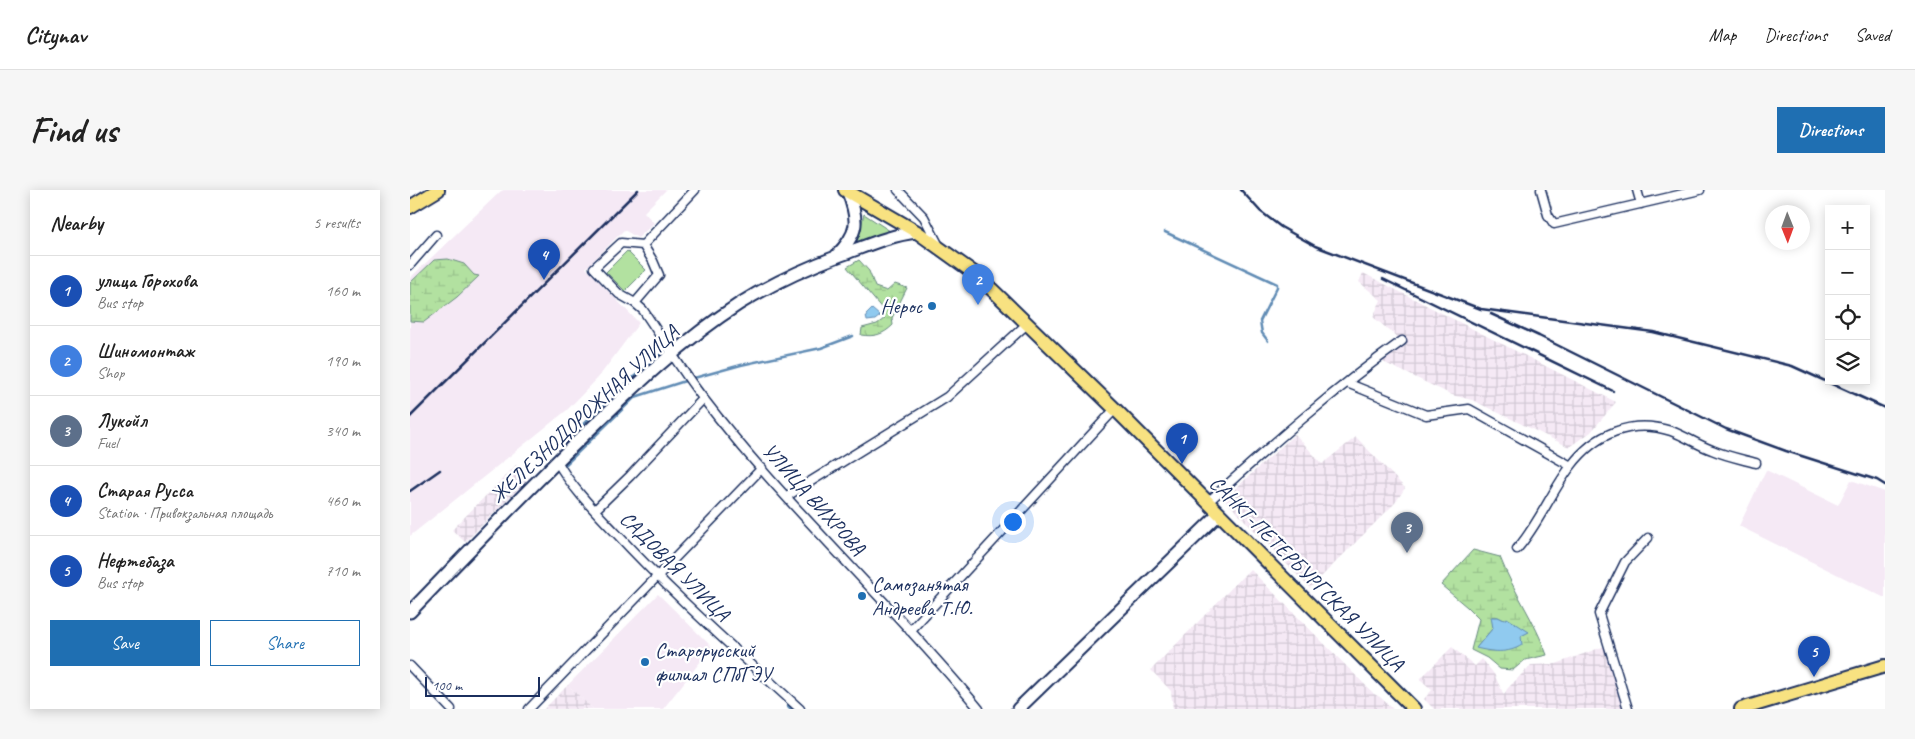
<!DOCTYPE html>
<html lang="en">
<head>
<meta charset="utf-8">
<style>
  :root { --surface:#fff; --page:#f6f6f6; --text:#222; --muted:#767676; --line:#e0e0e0; --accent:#1f6fb2 }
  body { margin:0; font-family:Caveat,sans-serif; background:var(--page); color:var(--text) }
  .controls { position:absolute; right:15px; top:15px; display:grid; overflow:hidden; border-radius:0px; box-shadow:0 2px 12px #0003 }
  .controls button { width:45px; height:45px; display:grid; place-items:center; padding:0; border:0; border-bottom:1px solid var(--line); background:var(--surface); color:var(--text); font:25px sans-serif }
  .compass { position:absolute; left:1355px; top:15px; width:45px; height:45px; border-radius:50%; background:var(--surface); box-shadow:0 2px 12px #0003; rotate:179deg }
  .scale { position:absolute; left:15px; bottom:12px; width:115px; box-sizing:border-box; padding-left:5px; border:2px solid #1b2f5e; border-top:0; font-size:14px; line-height:18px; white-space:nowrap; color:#1b2f5e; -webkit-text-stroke:4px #fff; paint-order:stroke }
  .you { position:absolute; left:602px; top:331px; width:18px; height:18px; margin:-12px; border:4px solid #fff; border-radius:50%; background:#1a73e8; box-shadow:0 0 0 8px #1a73e833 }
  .badge { display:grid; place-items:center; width:32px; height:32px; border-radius:50%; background:var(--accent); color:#fff; font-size:16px; font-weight:700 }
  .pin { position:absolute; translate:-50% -41px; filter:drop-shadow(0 1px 2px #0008) }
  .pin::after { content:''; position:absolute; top:26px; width:18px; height:15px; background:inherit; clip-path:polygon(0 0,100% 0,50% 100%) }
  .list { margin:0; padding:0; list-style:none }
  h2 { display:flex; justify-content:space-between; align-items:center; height:65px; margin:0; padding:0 20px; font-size:21px }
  h2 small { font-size:16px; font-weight:400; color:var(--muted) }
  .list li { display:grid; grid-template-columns:32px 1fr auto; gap:15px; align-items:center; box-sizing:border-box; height:70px; padding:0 20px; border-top:1px solid var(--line) }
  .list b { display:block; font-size:19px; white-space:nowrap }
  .list p { margin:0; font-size:16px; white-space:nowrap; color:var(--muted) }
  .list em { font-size:16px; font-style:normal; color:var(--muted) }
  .actions { display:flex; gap:10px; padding:15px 20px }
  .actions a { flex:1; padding:11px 0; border:1px solid var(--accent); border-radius:0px; text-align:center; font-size:18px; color:var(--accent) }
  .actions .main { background:var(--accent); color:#fff }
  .icon { flex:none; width:28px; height:28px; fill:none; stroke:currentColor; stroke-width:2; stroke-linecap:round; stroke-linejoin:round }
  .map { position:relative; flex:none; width:1475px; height:519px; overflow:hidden; border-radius:0px }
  header { display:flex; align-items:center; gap:30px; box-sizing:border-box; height:70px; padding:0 25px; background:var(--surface); border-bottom:1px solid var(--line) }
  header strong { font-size:24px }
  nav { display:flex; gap:28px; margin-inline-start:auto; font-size:18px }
  .intro { display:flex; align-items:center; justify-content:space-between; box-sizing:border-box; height:120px; padding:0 30px }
  h1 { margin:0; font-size:35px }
  .button { padding:12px 22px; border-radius:0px; background:var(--accent); color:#fff; font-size:18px; font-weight:700 }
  main { display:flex; gap:30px; padding:0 30px }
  aside { flex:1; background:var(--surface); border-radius:0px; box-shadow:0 2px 12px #0003 }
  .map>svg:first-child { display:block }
  .built { fill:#f5e9f5 }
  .industrial { fill:url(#industrial-grid) }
  .green { fill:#b2e1a0; stroke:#66887f }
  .wetland { fill:url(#wetland-marsh); stroke:#66887f; fill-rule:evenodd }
  .water { fill:#90caef; stroke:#618cb5 }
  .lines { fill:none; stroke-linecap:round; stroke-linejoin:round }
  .stream { stroke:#618cb5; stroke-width:2.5 }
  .street-casing { stroke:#1b2f5e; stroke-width:11 }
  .secondary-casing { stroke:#1b2f5e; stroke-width:15 }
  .primary-casing { stroke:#1b2f5e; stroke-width:16 }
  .street { stroke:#fff; stroke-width:8 }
  .secondary { stroke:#fff; stroke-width:11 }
  .primary { stroke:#f8e281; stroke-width:12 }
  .rail { stroke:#1b2f5e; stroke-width:2.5 }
  .poi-dot { fill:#1f6fb2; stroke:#fff; stroke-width:2 }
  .labels { text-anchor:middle; stroke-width:4.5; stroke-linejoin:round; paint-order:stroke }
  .poi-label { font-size:21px; fill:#1b2f5e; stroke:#fff; text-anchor:start }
  .street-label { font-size:21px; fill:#1b2f5e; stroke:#fff }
</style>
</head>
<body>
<header>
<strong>Citynav</strong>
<nav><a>Map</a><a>Directions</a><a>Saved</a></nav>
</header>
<div class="intro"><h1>Find us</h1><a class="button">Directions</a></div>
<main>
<aside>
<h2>Nearby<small>5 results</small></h2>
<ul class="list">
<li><span class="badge" style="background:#1a4fb4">1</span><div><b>улица Горохова</b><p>Bus stop</p></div><em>160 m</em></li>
<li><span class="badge" style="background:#3f7fe0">2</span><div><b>Шиномонтаж</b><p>Shop</p></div><em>190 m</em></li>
<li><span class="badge" style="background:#5c6f8a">3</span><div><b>Лукойл</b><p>Fuel</p></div><em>340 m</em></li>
<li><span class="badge" style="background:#1a4fb4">4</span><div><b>Старая Русса</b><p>Station · Привокзальная площадь</p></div><em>460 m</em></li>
<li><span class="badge" style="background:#1a4fb4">5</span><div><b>Нефтебаза</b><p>Bus stop</p></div><em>710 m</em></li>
</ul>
<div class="actions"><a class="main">Save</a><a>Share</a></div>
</aside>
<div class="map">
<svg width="1475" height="519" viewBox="0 0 1475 519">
  <defs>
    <pattern id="industrial-grid" width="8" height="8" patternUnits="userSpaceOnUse" patternTransform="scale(1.25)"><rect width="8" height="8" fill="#f5e9f5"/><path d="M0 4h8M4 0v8" fill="none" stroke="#d1c8d4"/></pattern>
    <pattern id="wetland-marsh" width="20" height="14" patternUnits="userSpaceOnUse" patternTransform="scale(1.25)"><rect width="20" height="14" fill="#b2e1a0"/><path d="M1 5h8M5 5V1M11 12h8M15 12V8" fill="none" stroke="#98c18c"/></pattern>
  </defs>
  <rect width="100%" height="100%" fill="#fff"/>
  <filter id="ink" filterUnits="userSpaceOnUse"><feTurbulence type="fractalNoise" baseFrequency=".02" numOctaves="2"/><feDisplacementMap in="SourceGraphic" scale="10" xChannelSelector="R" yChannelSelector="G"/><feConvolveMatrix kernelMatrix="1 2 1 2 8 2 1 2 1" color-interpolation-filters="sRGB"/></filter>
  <g filter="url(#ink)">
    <!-- built -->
    <path class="built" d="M94,0H256L234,22L244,33L228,48L214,40L176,78L229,133L188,188L157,220L0,346V88L91,1Z
      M1356,280L1428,315L1441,290L1475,302V408L1329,336Z
      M248,404L302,457L253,519H183L158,495Z"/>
    <!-- industrial -->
    <path class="industrial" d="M953,83L1206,212L1181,242L1159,257L1062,210L1042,205L971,171L967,165L987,147L963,127L971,110L949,92Z
      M885,244L912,274L946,247L995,298L985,313L900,398L814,309Z
      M106,275L119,288L55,352L42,340Z
      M840,379L964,504L970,507L983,519H763L761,501L741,480Z
      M1195,456L1214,519H1024L1014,509L1022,500L1010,489L1042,457L1065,476L1072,469L1084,484L1094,505L1097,499L1121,475L1146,474Z
      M158,495L183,519H134Z"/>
    <!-- green -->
    <path class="green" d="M454,24L480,41L444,55L449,44Z
      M217,61L236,80L215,101L196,82Z"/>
    <!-- wetland -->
    <path class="wetland" d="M38,69L54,74L64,85L69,86L47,107L14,132L0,131V93L24,70Z
      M449,70L459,81L465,97L477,101L485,94L497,98L482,128L483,135C473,145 464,147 451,145L452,138L467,134L474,129V121L437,77Z
      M1063,360L1090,367C1103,401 1125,431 1137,465L1115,470L1103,480L1090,479L1077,468L1061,460L1069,429L1057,417L1031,395ZM1082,427H1088L1118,442L1111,446L1067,457L1083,438Z"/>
    <!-- water -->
    <path class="water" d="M462,119L470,126L465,130L457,131L456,125Z
      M1081,427H1088L1094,430L1097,428L1119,442L1111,446L1112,455C1098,464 1082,462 1066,458L1083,438Z"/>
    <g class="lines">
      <!-- stream -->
      <path class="stream" d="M755,42L867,94V97L850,131L852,143L858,151
        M284,188L331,175L411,158L443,146
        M206,202L252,163
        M161,246L197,211
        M154,276L225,207L275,191
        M378,516L381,519"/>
      <!-- street casing -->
      <g class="street-casing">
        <path id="street" d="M488,0L514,27L528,54
          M1131,0L1138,25L1144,34L1290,0
          M1227,0L1231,14
          M233,55L285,0
          M0,75L26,45
          M225,113L249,85L243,71L233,55L211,53L184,78L209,104L225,113L233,120C253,149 271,180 293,208C377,318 481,412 569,519
          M937,193L1016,225L1059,219L1161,276
          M147,271C161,297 184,320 205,342C263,405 327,461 390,519
          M377,306L537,207L618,133
          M798,312C860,256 923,200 992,151
          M185,320L220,286L293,209
          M1107,359C1129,334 1141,302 1161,276C1185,244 1221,228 1261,241C1275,246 1288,255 1302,260C1316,266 1331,269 1346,273
          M500,441L705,219
          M0,476L41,519
          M119,519L352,278
          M1218,519L1189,424L1215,372L1238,348"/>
      </g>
      <!-- secondary casing -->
      <g class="secondary-casing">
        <path id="secondary" d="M426,66C449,43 449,31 438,2
          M0,422C56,364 112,305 170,249C220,201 270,152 329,114C361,94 396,78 431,65C456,56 480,45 507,42
          M608,519L809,324"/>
      </g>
      <!-- primary casing -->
      <g class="primary-casing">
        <path id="primary" d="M435,0L507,42L567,85L705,219L1004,519
          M0,17L28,0
          M1331,519L1475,476"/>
      </g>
      <!-- street -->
      <use href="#street" class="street"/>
      <!-- secondary -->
      <use href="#secondary" class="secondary"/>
      <!-- primary -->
      <use href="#primary" class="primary"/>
      <!-- rail -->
      <path class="rail" d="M831,0L850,21L871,37L905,56L1071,119L1243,142L1382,176L1475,218
        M973,89L1203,201
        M1081,124L1129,146L1316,239L1376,261L1467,290L1475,295
        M0,227L228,0
        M0,301L30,280"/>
    </g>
  </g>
  <!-- markers -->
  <g class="poi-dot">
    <circle cx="522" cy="116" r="5"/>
    <circle cx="452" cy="406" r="5"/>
    <circle cx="235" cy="472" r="5"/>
  </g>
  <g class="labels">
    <!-- poi labels -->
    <g class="poi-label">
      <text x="512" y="123" text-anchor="end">Нерос</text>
      <text x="462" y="401">Самозанятая<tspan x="462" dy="24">Андреева Т.Ю.</tspan></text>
      <text x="245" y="467">Старорусский<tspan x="245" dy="24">филиал СПбГЭУ</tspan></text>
    </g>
    <!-- street labels -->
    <g class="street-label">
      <text transform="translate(174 224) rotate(-43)" y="7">ЖЕЛЕЗНОДОРОЖНАЯ УЛИЦА</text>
      <text transform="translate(404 309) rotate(48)" y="7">УЛИЦА ВИХРОВА</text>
      <text transform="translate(265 376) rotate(45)" y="7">САДОВАЯ УЛИЦА</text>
      <text transform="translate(897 383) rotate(45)" y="7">САНКТ-ПЕТЕРБУРГСКАЯ УЛИЦА</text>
    </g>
  </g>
</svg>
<div class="controls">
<button>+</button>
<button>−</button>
<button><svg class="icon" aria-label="locate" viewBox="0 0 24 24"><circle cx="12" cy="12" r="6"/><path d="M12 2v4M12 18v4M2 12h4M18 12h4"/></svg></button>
<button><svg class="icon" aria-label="layers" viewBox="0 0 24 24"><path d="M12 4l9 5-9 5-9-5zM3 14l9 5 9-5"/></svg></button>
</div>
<svg class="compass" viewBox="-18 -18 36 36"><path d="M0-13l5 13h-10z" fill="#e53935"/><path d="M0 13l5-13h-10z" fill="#767676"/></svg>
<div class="scale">100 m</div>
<div class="you"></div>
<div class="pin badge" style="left:772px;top:274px;background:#1a4fb4">1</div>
<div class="pin badge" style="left:568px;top:115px;background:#3f7fe0">2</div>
<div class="pin badge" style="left:997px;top:363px;background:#5c6f8a">3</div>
<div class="pin badge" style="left:134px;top:90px;background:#1a4fb4">4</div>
<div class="pin badge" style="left:1404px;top:487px;background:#1a4fb4">5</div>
</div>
</main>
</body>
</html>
